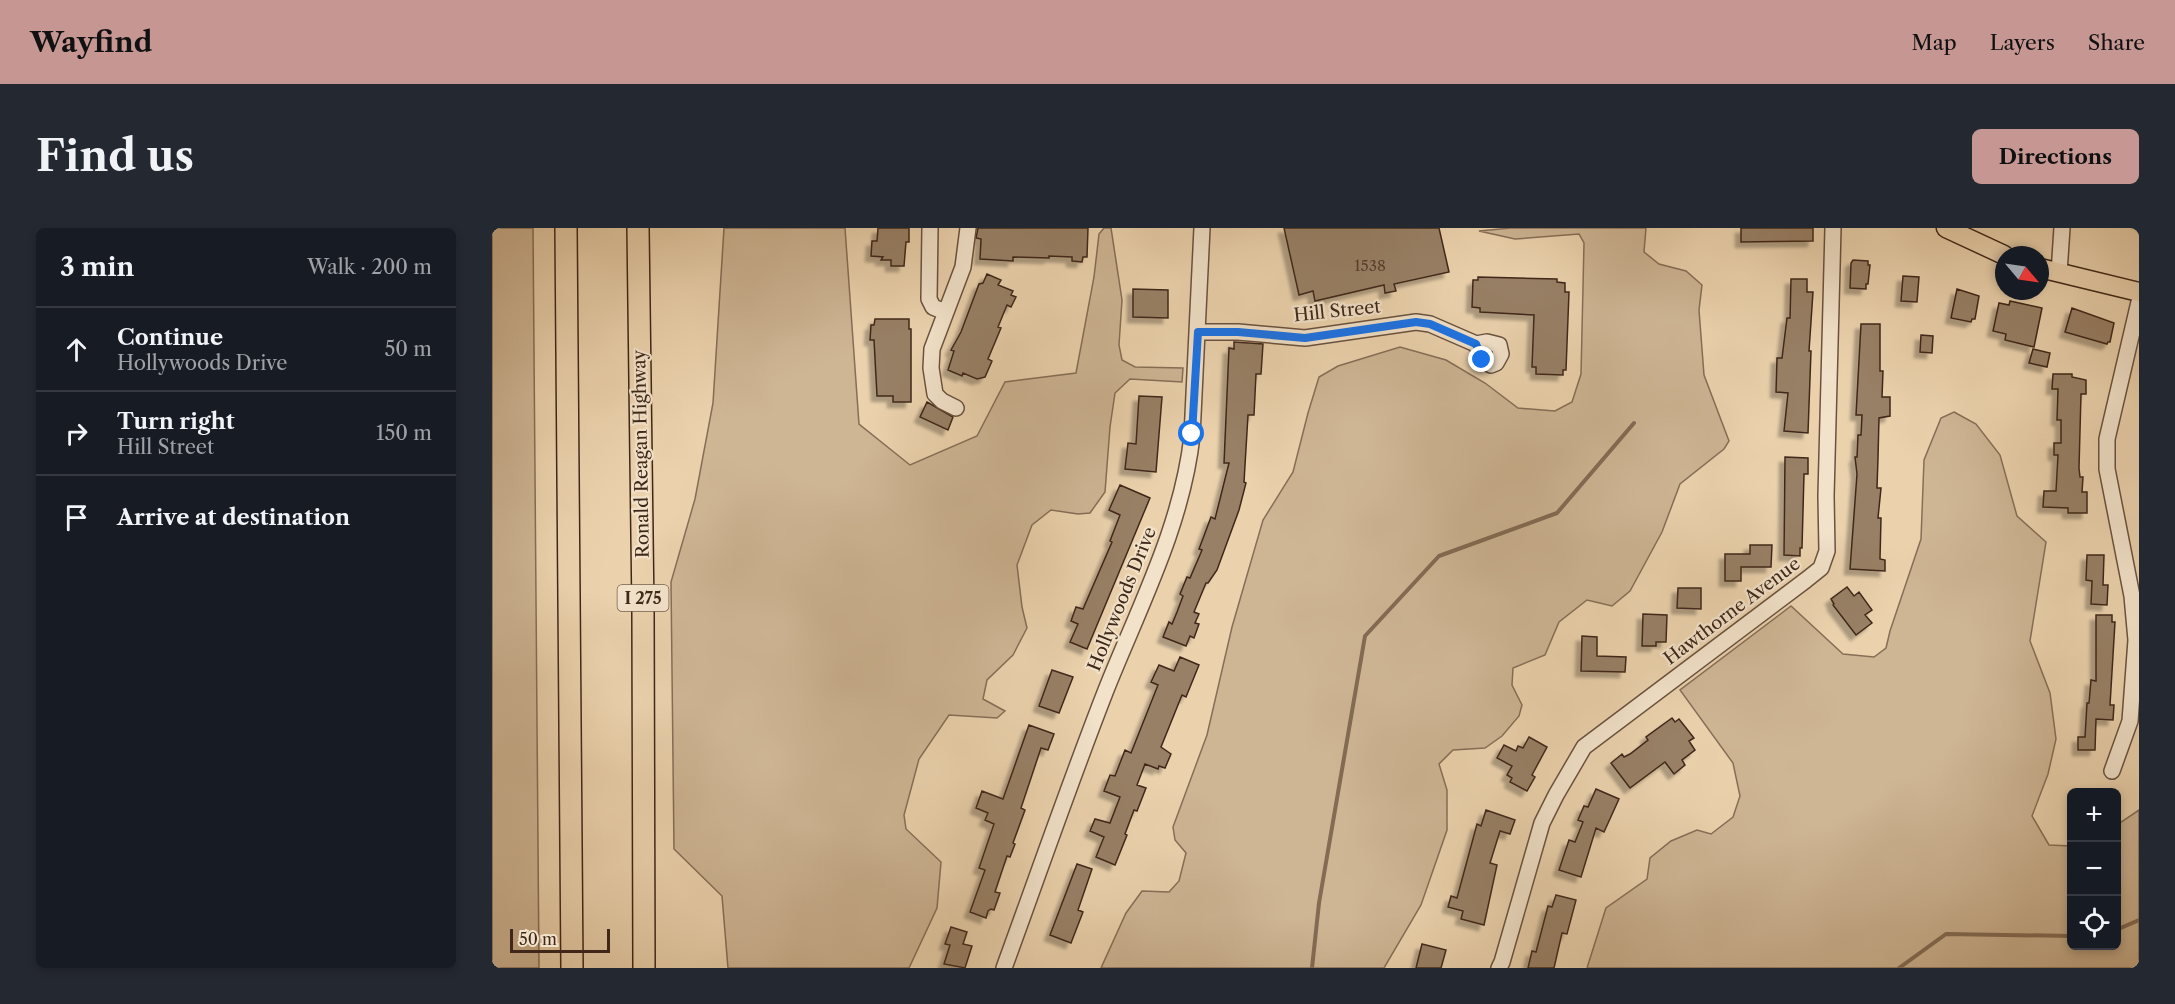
<!DOCTYPE html>
<html lang="en">
<head>
<meta charset="utf-8">
<style>
  :root { --surface:#171b24; --page:#242831; --text:#f1f3f6; --muted:#9ea1a6; --line:#363941; --accent:#c59692 }
  body { margin:0; font-family:"Libre Caslon Text",serif; background:var(--page); color:var(--text) }
  .controls { position:absolute; right:18px; bottom:18px; display:grid; overflow:hidden; border-radius:9px; box-shadow:0 3px 9px #0003 }
  .controls button { width:54px; height:54px; display:grid; place-items:center; padding:0; border:0; border-bottom:2px solid var(--line); background:var(--surface); color:var(--text); font:30px sans-serif }
  .compass { position:absolute; left:1503px; top:18px; width:54px; height:54px; border-radius:50%; background:var(--surface); box-shadow:0 3px 9px #0003; rotate:119deg }
  .scale { position:absolute; left:18px; bottom:15px; width:100px; box-sizing:border-box; padding-left:6px; border:3px solid #3f281a; border-top:0; font-size:16px; line-height:21px; white-space:nowrap; color:#3f281a; -webkit-text-stroke:4px #f2e2ca; paint-order:stroke }
  .stop { position:absolute; width:18px; height:18px; margin:-14px; border:4px solid #1a73e8; border-radius:50%; background:#fff }
  .stop.end { background:#1a73e8; border-color:#fff; box-shadow:0 2px 6px #0008 }
  .list { margin:0; padding:0; list-style:none }
  h2 { display:flex; justify-content:space-between; align-items:center; height:78px; margin:0; padding:0 24px; font-size:26px }
  h2 small { font-size:20px; font-weight:400; color:var(--muted) }
  .list li { display:grid; grid-template-columns:39px 1fr auto; gap:18px; align-items:center; box-sizing:border-box; height:84px; padding:0 24px; border-top:2px solid var(--line) }
  .list b { display:block; font-size:22px; white-space:nowrap }
  .list p { margin:0; font-size:20px; white-space:nowrap; color:var(--muted) }
  .list em { font-size:20px; font-style:normal; color:var(--muted) }
  .icon { flex:none; width:33px; height:33px; fill:none; stroke:currentColor; stroke-width:2; stroke-linecap:round; stroke-linejoin:round }
  .map { position:relative; flex:none; width:1647px; height:740px; overflow:hidden; border-radius:9px }
  header { display:flex; align-items:center; gap:36px; box-sizing:border-box; height:84px; padding:0 30px; background:var(--accent); color:#111 }
  header strong { font-size:28px }
  nav { display:flex; gap:33px; margin-inline-start:auto; font-size:21px }
  .intro { display:flex; align-items:center; justify-content:space-between; box-sizing:border-box; height:144px; padding:0 36px }
  h1 { margin:0; font-size:42px }
  .button { padding:15px 27px; border-radius:9px; background:var(--accent); color:#111; font-size:21px; font-weight:700 }
  main { display:flex; gap:36px; padding:0 36px }
  aside { flex:1; background:var(--surface); border-radius:9px; box-shadow:0 3px 9px #0003 }
  .map>svg:first-child { display:block }
  .green { fill:#ceb594; stroke:#866e57; stroke-width:1.5 }
  .lines { fill:none; stroke-linecap:round; stroke-linejoin:round }
  .stream { stroke:#836b54; stroke-width:4 }
  .building { fill:#988066; stroke:#3f281a; stroke-width:1.5; filter:url(#shadow) }
  .minor-casing { stroke:#6a523f; stroke-width:18 }
  .major-casing { stroke:#3f281a; stroke-width:21 }
  .highway-casing { stroke:#3f281a; stroke-width:24 }
  .minor { stroke:#f2e2ca; stroke-width:15 }
  .major { stroke:#ebd2ad; stroke-width:18 }
  .highway { stroke:#ebd2ad; stroke-width:21 }
  .route { stroke:#1a73e8; stroke-width:8 }
  .labels { text-anchor:middle; stroke-width:4.5; stroke-linejoin:round; paint-order:stroke }
  .number-label { font-size:15px; fill:#553e2d }
  .shield { fill:#f2e2ca; stroke:#75604f; stroke-width:1.5 }
  .shield-label { font-size:16px; font-weight:bold; fill:#3f281a }
  .street-label { font-size:18px; fill:#3f281a; stroke:#f2e2ca }
</style>
</head>
<body>
<header>
<strong>Wayfind</strong>
<nav><a>Map</a><a>Layers</a><a>Share</a></nav>
</header>
<div class="intro"><h1>Find us</h1><a class="button">Directions</a></div>
<main>
<aside>
<h2>3 min<small>Walk · 200 m</small></h2>
<ul class="list">
<li><svg class="icon" aria-label="ahead" viewBox="0 0 24 24"><path d="M12 20V5M6 11l6-6 6 6"/></svg><div><b>Continue</b><p>Hollywoods Drive</p></div><em>50 m</em></li>
<li><svg class="icon" aria-label="right" viewBox="0 0 24 24"><path d="M7 20v-9h11M14 6l5 5-5 5"/></svg><div><b>Turn right</b><p>Hill Street</p></div><em>150 m</em></li>
<li><svg class="icon" aria-label="arrive" viewBox="0 0 24 24"><path d="M6 21V4h12l-3 4 3 4H6"/></svg><div><b>Arrive at destination</b></div></li>
</ul>
</aside>
<div class="map">
<svg width="1647" height="740" viewBox="0 0 1647 740">
  <defs>
    <filter id="shadow"><feDropShadow dx="-5.5" dy="5.5" stdDeviation="1.5" flood-color="#0004"/></filter>
  </defs>
  <rect width="100%" height="100%" fill="#ebd2ad"/>
  <filter id="stains"><feTurbulence type="fractalNoise" baseFrequency=".00333" numOctaves="4"/><feColorMatrix values="0 0 0 0 .2 0 0 0 0 .09 0 0 0 0 .02 0 0 0 .5 -.17"/></filter>
  <radialGradient id="worn" r=".72"><stop offset=".6" stop-color="#630" stop-opacity="0"/><stop offset="1" stop-color="#630" stop-opacity=".3"/></radialGradient>
  <!-- green -->
  <path class="green" d="M0,0H41L47,740H0Z
    M232,0H353L367,196L418,237L485,208L513,154L584,145L602,49L607,6L612,0H619L630,72L627,117L630,132L643,139L691,140L690,154L638,151L623,165L618,199L613,264L598,285L586,286L559,282L540,297L525,337L530,379L535,400L521,427L495,452L491,471L513,483L505,490L457,487L427,531L412,587L414,601L449,634L445,680L417,740H236L230,668L182,621L179,354L203,271L221,175Z
    M1019,0H1154L1152,24L1167,36L1194,43L1210,57L1207,82L1212,147L1237,213L1232,221L1188,256L1170,304L1138,363L1120,378L1095,372L1067,394L1053,427L1021,440L1020,457L1030,477L1027,488L1010,508L993,520L961,522L947,536L955,562V602L929,677L892,740H609L634,685L650,663L677,664L687,653L694,625L683,612L681,599L715,507L740,399L771,292L801,244L816,185L827,149L846,138L908,119L954,132L993,155L1026,180L1063,183L1080,174L1089,146L1092,15L1087,6L1023,11L987,3Z
    M1462,184L1484,196L1508,227L1525,288L1554,314L1538,413L1558,465L1564,511L1556,546L1540,588L1557,617L1579,618L1580,718H1624L1625,597L1647,582V740H1095L1114,680L1155,651L1158,630L1179,613L1205,602L1219,606L1241,589L1248,568L1241,535L1188,462L1299,378L1351,426L1382,429L1394,420L1398,403L1429,311L1432,232L1449,190Z"/>
  <g class="lines">
    <!-- stream -->
    <path class="stream" d="M1624,702L1647,692
      M820,740L827,675L873,408L947,328L1065,285L1142,195
      M1407,740L1454,706L1580,708"/>
  </g>
  <!-- building -->
  <path class="building" d="M386,0H417V14H414L412,38H399V32H389L391,29L379,28L380,13H385Z
    M486,0H596L595,29H591L590,34L580,33V29L557,28V30L521,29V33L488,31L489,11L484,10Z
    M792,0H947L957,44L902,56L904,63L893,65L892,57L823,73L821,63L807,67Z
    M1249,0H1321V13L1249,14Z
    M1361,32L1376,33V37H1378L1376,56H1374V61L1358,60L1359,35Z
    M495,46L509,52L506,57L521,63L519,67L524,69L519,79L515,77L506,99L509,100L496,131L500,133L493,149L485,151L471,145L470,148L456,142L462,123L459,122L469,104L487,56L491,55Z
    M1411,48L1427,49L1425,74L1409,73Z
    M986,49L1065,51V54L1073,55V64H1077L1074,142H1071V147L1044,146V139H1040L1042,87L988,84V80L980,79L981,52H986Z
    M1299,51H1315V64H1321L1317,123H1319L1316,205L1292,203L1296,165L1284,164L1285,130H1290L1295,90H1298Z
    M641,61L676,62V90L641,89Z
    M1465,61L1487,68L1483,91H1480L1479,94L1459,90Z
    M1518,73L1550,80L1542,119L1513,112L1514,106L1501,103L1507,75L1517,77Z
    M1580,80L1622,95L1618,114H1616L1615,116L1573,104Z
    M383,91H417V101H419V174H401V168H385L382,112H378L379,97H382Z
    M1369,96H1388V143H1391L1390,169H1398V188L1387,190L1386,230L1385,260H1389L1386,290H1389L1388,331L1393,332V343L1358,341L1365,246L1363,229H1365L1366,207H1369L1370,187H1364Z
    M1429,107L1441,108L1440,125L1428,124Z
    M742,114L771,116L769,146H764L762,187H756L752,254L754,255L747,282L725,342L716,355H714L702,384L707,386L703,395L707,396L702,410L698,408L694,418L671,409L677,394L680,396L685,384L691,368L688,366L695,349L698,350L710,322L707,321L719,289L723,291L737,235H732L737,120L742,121Z
    M1541,121L1558,125L1555,139L1537,135Z
    M1561,146H1580V149L1594,152V166H1589L1587,240L1588,249H1591L1590,264H1595V285H1576V280L1551,279L1552,263H1564L1566,227H1562V215H1569V192H1565L1566,161H1560Z
    M647,168L670,169L664,244L633,241L636,215L644,216Z
    M435,174L461,189L456,202L428,189Z
    M1293,229L1316,230V246H1312L1310,320H1308V328L1292,327Z
    M628,257L658,270L595,421L578,414L586,396L579,393L584,379L591,381L620,314L618,313L628,287L617,282Z
    M1258,317H1280L1279,339H1249V353H1233V326H1258Z
    M1595,327H1612L1611,357H1616L1615,377L1599,376L1600,353L1594,352Z
    M1355,359L1362,368L1367,364L1380,382L1373,387L1380,395L1364,407L1341,377L1342,376L1339,371Z
    M1186,360H1209V381L1185,380Z
    M1151,386L1175,387L1174,414H1164V418H1150Z
    M1604,387H1620V394H1623L1618,477H1622L1621,492L1604,491L1603,522H1586V509H1593L1595,475H1597L1599,452L1604,453Z
    M1090,408L1105,409V428L1134,429L1133,444L1089,443Z
    M688,429L707,437L694,469L690,467L669,519L679,526L673,540L667,538L666,541L653,536L645,557L654,560L645,583L642,582L633,606L635,607L623,637L604,629L612,609L598,603L603,591L618,595L628,569L612,563L618,547L623,548L633,522L639,525L666,457L659,454L667,437L682,443Z
    M560,442L581,449L567,485L547,478Z
    M1180,490L1183,494L1187,491L1202,510L1197,513L1203,522L1190,532L1193,537L1182,546L1173,534L1138,560L1119,535L1130,526L1132,529L1138,526L1156,512L1154,509Z
    M537,497L562,506L556,522L549,520L529,580L533,582L521,615L523,616L518,629L515,628L503,664L508,665L502,682L499,681L496,683L494,690L478,684L493,642L487,640L502,596L493,592L496,585L484,580L490,563L511,571Z
    M1037,509L1055,519L1040,547L1043,549L1035,563L1018,554L1020,550L1015,547L1020,538L1005,530L1012,517L1024,523L1026,518L1031,520Z
    M1104,561L1127,571L1112,604L1104,600L1089,649L1067,642L1077,612L1083,614L1091,594L1086,592L1092,578L1096,579Z
    M994,582L1023,592L1018,606L1008,603L998,635L1005,637L992,697L969,691L971,683L956,679L959,668L965,670L985,596L989,598Z
    M585,636L600,641L586,682L591,684L579,715L558,707Z
    M1064,667L1084,672L1075,706L1070,705L1062,740H1036L1040,723L1044,724L1056,678L1060,679Z
    M459,699L475,704L471,716L480,718L473,740L452,736L458,717L453,716Z
    M930,716L954,722L949,740H924Z"/>
  <g class="lines">
    <!-- minor casing -->
    <g class="minor-casing">
      <path id="minor" d="M438,0L437,71L441,79L453,84
        M1567,45L1570,0
        M706,104H746L813,110L924,94L938,96L984,116L991,132L999,137L1004,135L1009,126L1007,117L995,114L984,116
        M464,180L450,173L443,166L439,140L440,121L471,39L476,0
        M1620,543L1638,493L1644,412L1640,368L1615,241V211L1647,74
        M512,740C546,647 578,554 614,462C647,379 690,298 700,208L710,0
        M1007,740L1010,734L1050,595L1064,567L1092,519L1314,352L1329,340L1335,323L1334,268L1341,0"/>
    </g>
    <!-- major casing -->
    <g class="major-casing">
      <path id="major" d="M1454,0L1512,27
        M1548,40L1647,64"/>
    </g>
    <!-- highway casing -->
    <g class="highway-casing">
      <path id="highway" d="M74,0L80,740
        M146,0L151,383L152,740"/>
    </g>
    <!-- minor -->
    <use href="#minor" class="minor"/>
    <!-- major -->
    <use href="#major" class="major"/>
    <!-- highway -->
    <use href="#highway" class="highway"/>
  </g>
  <g class="lines">
    <!-- route -->
    <path class="route" d="M700,206L706,104H746L813,110L924,94L938,96L984,116L990,132"/>
  </g>
  <g class="labels">
    <!-- number labels -->
    <g class="number-label">
      <text x="878" y="43">1538</text>
    </g>
    <!-- shield labels -->
    <rect class="shield" x="125.5" y="357" width="51" height="26" rx="4.5"/>
    <g class="shield-label">
      <text x="151" y="376">I 275</text>
    </g>
    <!-- street labels -->
    <g class="street-label">
      <text transform="translate(845 83) rotate(-6)" y="6">Hill Street</text>
      <text transform="translate(149 226) rotate(-91)" y="6">Ronald Reagan Highway</text>
      <text transform="translate(630 371) rotate(-68)" y="6">Hollywoods Drive</text>
      <text transform="translate(1240 383) rotate(-37)" y="6">Hawthorne Avenue</text>
    </g>
  </g>
  <rect width="100%" height="100%" filter="url(#stains)"/>
  <rect width="100%" height="100%" fill="url(#worn)"/>
</svg>
<div class="controls">
<button>+</button>
<button>−</button>
<button><svg class="icon" aria-label="locate" viewBox="0 0 24 24"><circle cx="12" cy="12" r="6"/><path d="M12 2v4M12 18v4M2 12h4M18 12h4"/></svg></button>
</div>
<svg class="compass" viewBox="-18 -18 36 36"><path d="M0-13l5 13h-10z" fill="#e53935"/><path d="M0 13l5-13h-10z" fill="#9ea1a6"/></svg>
<div class="scale">50 m</div>
<div class="stop" style="left:700px;top:206px"></div>
<div class="stop end" style="left:990px;top:132px"></div>
</div>
</main>
</body>
</html>
